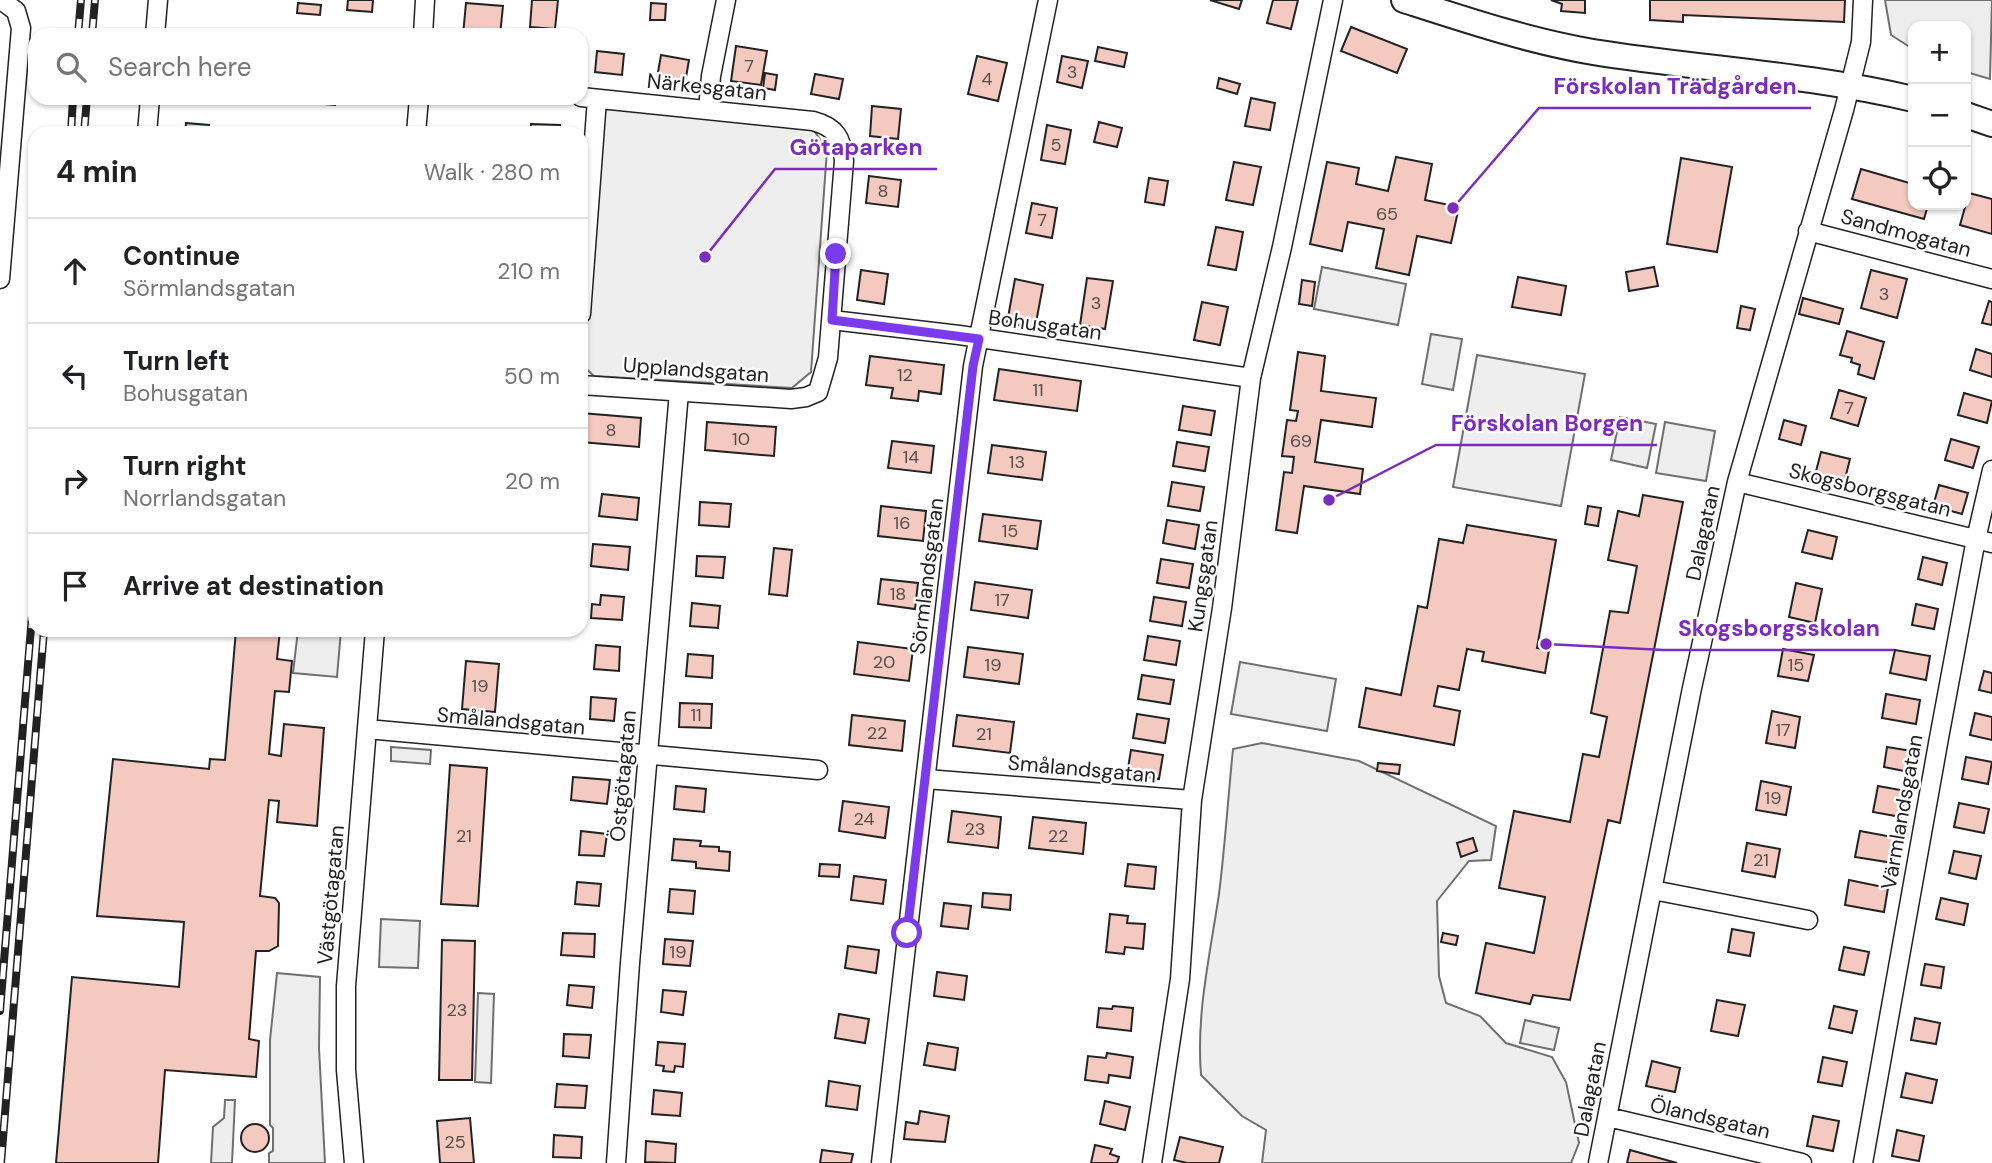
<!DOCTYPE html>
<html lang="en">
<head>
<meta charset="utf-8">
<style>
  :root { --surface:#fff; --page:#f6f6f6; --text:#202124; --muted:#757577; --line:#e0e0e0 }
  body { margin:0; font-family:"DM Sans",sans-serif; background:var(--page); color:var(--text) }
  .controls { position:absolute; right:21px; top:21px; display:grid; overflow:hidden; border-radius:14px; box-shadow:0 2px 5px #0004 }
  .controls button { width:63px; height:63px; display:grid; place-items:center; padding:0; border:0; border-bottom:2px solid var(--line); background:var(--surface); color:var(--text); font:35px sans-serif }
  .stop { position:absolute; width:21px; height:21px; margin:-16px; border:5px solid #7c3aed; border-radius:50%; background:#fff }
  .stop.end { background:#7c3aed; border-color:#fff; box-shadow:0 2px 7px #0008 }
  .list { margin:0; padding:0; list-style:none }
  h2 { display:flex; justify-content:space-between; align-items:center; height:91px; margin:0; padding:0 28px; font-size:30px }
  h2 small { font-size:23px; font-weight:400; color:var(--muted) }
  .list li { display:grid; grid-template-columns:46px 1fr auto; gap:21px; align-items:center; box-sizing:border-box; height:105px; padding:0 28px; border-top:2px solid var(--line) }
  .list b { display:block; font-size:26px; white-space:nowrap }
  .list p { margin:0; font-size:23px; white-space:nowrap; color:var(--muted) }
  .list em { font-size:23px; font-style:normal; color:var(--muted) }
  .icon { flex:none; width:38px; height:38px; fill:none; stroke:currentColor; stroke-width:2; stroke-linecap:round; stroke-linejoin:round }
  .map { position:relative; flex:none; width:1992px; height:1163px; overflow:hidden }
  .search { position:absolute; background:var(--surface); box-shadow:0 2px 5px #0004; left:28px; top:28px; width:560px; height:77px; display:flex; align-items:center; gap:18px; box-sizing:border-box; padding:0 24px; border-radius:21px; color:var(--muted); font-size:26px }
  .panel { position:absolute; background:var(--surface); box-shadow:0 2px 5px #0004; left:28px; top:126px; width:560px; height:511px; border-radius:21px }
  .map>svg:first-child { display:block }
  .green { fill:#eee; stroke:#6f6f6f; stroke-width:2 }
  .parking { fill:#ededed; stroke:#6f6f6f; stroke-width:2 }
  .building { fill:#f3c9c0; stroke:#222; stroke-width:2 }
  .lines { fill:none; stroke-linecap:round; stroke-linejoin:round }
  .minor-casing { stroke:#222; stroke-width:21 }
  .secondary-casing { stroke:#222; stroke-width:28 }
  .minor { stroke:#fff; stroke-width:18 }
  .secondary { stroke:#fff; stroke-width:24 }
  .rail-casing { stroke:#222; stroke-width:8 }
  .rail { stroke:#fff; stroke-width:5; stroke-dasharray:16; stroke-linecap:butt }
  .route { stroke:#7c3aed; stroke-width:9 }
  .labels { text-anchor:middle; stroke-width:5; stroke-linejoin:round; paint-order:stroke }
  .number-label { font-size:18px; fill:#564c4a }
  .street-label { font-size:21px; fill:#222; stroke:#fff }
  .leader { fill:none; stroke:#7b2cbf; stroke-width:2.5 }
  .callout-dot { fill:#7b2cbf; stroke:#fff; stroke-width:2.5 }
  .callout-label { font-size:23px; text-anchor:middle; font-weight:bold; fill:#7b2cbf; stroke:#fff; stroke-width:5; stroke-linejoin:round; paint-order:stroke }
</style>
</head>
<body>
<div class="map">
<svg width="1992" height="1163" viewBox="0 0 1992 1163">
  <rect width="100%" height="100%" fill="#fff"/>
  <!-- green -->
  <path class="green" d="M602,106L813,129L827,150L811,372L792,388L594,376L582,365Z
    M1431,334L1462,339L1453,390L1422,384Z
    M1477,355L1585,374L1561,506L1453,487Z
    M1620,417L1656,424L1647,468L1611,460Z
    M1262,743L1359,761L1496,826L1491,860L1469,861L1437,901L1439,976L1446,1003L1480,1016L1506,1043L1552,1057L1566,1082L1579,1143L1571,1163H1262L1266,1130L1242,1116L1201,1075C1196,1014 1210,955 1219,894C1225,846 1228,798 1233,749Z
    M1525,1020L1559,1028L1554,1050L1520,1043Z
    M225,1100H235L232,1163H211L213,1127L224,1118Z"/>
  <!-- parking -->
  <path class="parking" d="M1885,0H1992L1990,79L1966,72V26H1913V49L1891,35Z
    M1322,267L1406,284L1398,325L1314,309Z
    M1665,422L1715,431L1706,481L1656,473Z
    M298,630H341L337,677L293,673Z
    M1240,662L1336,679L1327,731L1231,714Z
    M391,747L431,750L430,764L391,761Z
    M381,919L420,921L418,968L379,967Z
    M277,973L320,977L319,1048L325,1163H269V1153L273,1151V1128L270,1125V1040Z
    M478,993L494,994L491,1083L475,1082Z"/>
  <!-- building -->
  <path class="building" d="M348,0H373L372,12L347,10Z
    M532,0H558L555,29L530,27Z
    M1210,0H1242L1239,9Z
    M1273,0H1298L1291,29L1267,23Z
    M1551,0H1585V13L1561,11L1562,4Z
    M1650,0H1845L1844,22L1683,15V22L1650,20Z
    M298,3L321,5L320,15L297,13Z
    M466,3L503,6L500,35H463Z
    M651,3L666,4L665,20H650Z
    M1351,27L1407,49L1397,73L1341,51Z
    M736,46L767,51L761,85L731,81Z
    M1098,47L1127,53L1124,67L1095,61Z
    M597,51L624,54L622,75L595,72Z
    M661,55L689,60L685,83L657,78Z
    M977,56L1007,63L998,101L968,94Z
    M1062,56L1088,61L1082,88L1057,82Z
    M765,73L777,75L775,90L763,88Z
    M815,74L843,79L839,99L811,94Z
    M1219,78L1240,84L1237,94L1217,88Z
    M304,98H335V105L303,102Z
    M1251,98L1275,103L1270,130L1245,126Z
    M872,106L901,109L898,139L870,136Z
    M1099,122L1122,128L1117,147L1094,142Z
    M186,123L209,125L208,133H185Z
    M531,124L560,125L559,133H530Z
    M1047,125L1071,130L1065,164L1041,160Z
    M1396,157L1432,164L1425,200L1459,207L1451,243L1417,236L1409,275L1376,268L1384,229L1348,222L1342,251L1310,244L1327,162L1359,168L1356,184L1388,191Z
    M1681,158L1732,167L1717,252L1667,244Z
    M1234,162L1261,167L1253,205L1226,200Z
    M1861,169L1913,184V205H1928L1924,219L1852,199Z
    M869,176L901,180L898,207L866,203Z
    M1149,178L1168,181L1164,205L1145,202Z
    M1969,193L1992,199V234L1960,225Z
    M1032,203L1057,208L1052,238L1026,233Z
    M1216,227L1243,232L1236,270L1208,265Z
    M1654,267L1658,286L1629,291L1626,272Z
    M861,270L888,274L884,304L857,300Z
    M1871,270L1907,279L1897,318L1861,308Z
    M1518,277L1566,286L1561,315L1512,307Z
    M1087,278L1113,281L1105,329L1080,325Z
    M1015,279L1043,285L1035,328L1007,323Z
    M1302,280L1315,282L1312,306L1299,304Z
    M1803,298L1843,309L1839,324L1799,314Z
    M1989,301L1992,302V325L1982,323Z
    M1202,302L1228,307L1220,345L1194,340Z
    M1741,306L1755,309L1750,330L1737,328Z
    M1847,331L1884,342L1874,379L1858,374L1860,365L1851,362L1852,358L1840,355Z
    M1976,349L1992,354V377L1970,370Z
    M1298,352L1325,356L1321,391L1376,398L1372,427L1321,420L1315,462L1363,469L1360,494L1304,486L1297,533L1276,530L1284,472L1292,473L1294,457L1282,456L1287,420L1296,421L1298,411L1290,410Z
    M870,356L944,365L941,394L919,391L918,401L891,398L893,388L866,385Z
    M999,369L1081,381L1077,411L994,400Z
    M1839,390L1866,398L1858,426L1831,418Z
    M1964,393L1992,401L1987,423L1958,415Z
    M1183,406L1215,411L1211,435L1179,430Z
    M581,413L641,418L639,447L581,442Z
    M1784,420L1806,426L1801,445L1779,439Z
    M707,422L776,427L774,456L705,450Z
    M1951,439L1979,447L1973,468L1945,460Z
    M892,441L934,446L931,473L888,468Z
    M1177,442L1209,447L1205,471L1173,466Z
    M992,445L1046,452L1042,480L988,473Z
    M1821,452L1850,459L1843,487L1814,479Z
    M1172,482L1204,487L1200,511L1168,506Z
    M1939,485L1968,493L1962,514L1933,506Z
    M602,494L639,498L637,520L599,516Z
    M1643,495L1683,502L1620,823L1608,820L1570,1000L1533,995L1530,1004L1476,993L1486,943L1534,953L1545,897L1499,888L1514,811L1570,822L1583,754L1599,757L1607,717L1591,713L1610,611L1628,613L1637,566L1608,560L1618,511L1639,516Z
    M700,502L731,504L729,527L699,525Z
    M881,506L926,511L923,541L878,536Z
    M1588,506L1601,508L1598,526L1585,524Z
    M983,514L1041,521L1037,549L979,541Z
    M1167,520L1199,525L1195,549L1163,543Z
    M1467,525L1556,540L1537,648L1549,650L1545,673L1482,661L1484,652L1467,649L1459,690L1438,686L1434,706L1460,711L1454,745L1359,727L1366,688L1401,695L1418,606L1427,608L1439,539L1463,543Z
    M1808,530L1837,537L1832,559L1802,552Z
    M593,544L630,547L628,570L591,566Z
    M774,548L792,550L787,596L769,594Z
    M697,556L725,557L723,578L696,576Z
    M1923,557L1947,563L1942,585L1918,579Z
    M1161,559L1193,564L1189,588L1157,583Z
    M881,579L918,583L915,609L878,604Z
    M975,582L1032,590L1028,618L971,610Z
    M1796,583L1822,589L1815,623L1789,617Z
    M601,595L624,597L622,620L591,618L592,604L600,605Z
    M1154,597L1186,602L1182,626L1150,621Z
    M692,603L720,606L718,628L690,626Z
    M1916,604L1938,609L1934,629L1912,625Z
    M236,630H280L277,659L292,661L289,692L275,691L269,754L281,756L284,724L324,728L317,826L277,822L279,801L269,800L260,896L275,898L279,903L278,946L269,951H256L249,1039L259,1041L256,1077L165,1070L158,1163H56L72,977L179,987L184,922L97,916L113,759L209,769L210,759L225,760Z
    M1148,636L1180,641L1176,665L1144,660Z
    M858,642L913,649L909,681L854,674Z
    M596,645L620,647L619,671L594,669Z
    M968,647L1023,654L1019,684L964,677Z
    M1783,649L1814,655L1808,681L1778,676Z
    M1895,650L1930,656L1926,680L1890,673Z
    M688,654L713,656L712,678L686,676Z
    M466,661L499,664L495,712L462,709Z
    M1984,671L1992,673V693L1979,690Z
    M1142,675L1174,680L1170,704L1138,699Z
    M1886,694L1920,700L1916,724L1882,718Z
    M591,697L616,699L614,721L590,719Z
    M680,703L712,704L711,728L679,727Z
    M1772,711L1800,717L1795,748L1766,743Z
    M1975,713L1992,717V740L1970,735Z
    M1137,714L1169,719L1165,743L1133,738Z
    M852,715L905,721L902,751L849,745Z
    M957,715L1014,722L1010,753L953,746Z
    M1887,747L1912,751L1909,772L1884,767Z
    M1131,750L1163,755L1159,779L1127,774Z
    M1966,757L1992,762L1988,784L1962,779Z
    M1378,763L1400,765L1399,774L1377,771Z
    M450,765L487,768L478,906L441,904Z
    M573,777L610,780L607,804L571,800Z
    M1761,781L1791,787L1786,815L1756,810Z
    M676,786L706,789L704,812L674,809Z
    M1878,786L1906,791L1901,817L1873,812Z
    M843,801L889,807L885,838L839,831Z
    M1959,803L1989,809L1984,833L1954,827Z
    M952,811L1001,817L998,848L948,842Z
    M1033,817L1086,823L1083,854L1029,848Z
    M581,831L607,834L604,856L579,855Z
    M1860,831L1898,838L1893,863L1855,857Z
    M1473,838L1477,851L1461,857L1457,843Z
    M674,839L701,841L700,846L719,847V851L730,852L729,871L696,868V862L672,860Z
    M1747,843L1780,849L1775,877L1742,871Z
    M1954,851L1981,856L1976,879L1949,873Z
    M820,864L840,865L839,877L819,876Z
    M1128,864L1156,867L1154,889L1125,886Z
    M854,876L886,880L883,904L851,900Z
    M1849,880L1888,888L1884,912L1845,905Z
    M577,882L601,884L599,906L575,904Z
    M670,889L695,891L693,914L668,912Z
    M983,893L1011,895L1010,910L982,907Z
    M1941,898L1968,904L1964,925L1936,919Z
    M944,903L971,906L968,929L941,926Z
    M1110,914L1128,916L1127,923L1145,924L1143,949L1125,947L1124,954L1106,952Z
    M1732,929L1754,933L1750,956L1728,952Z
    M563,933L595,934L594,957L561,955Z
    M1443,933L1458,936L1456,945L1441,942Z
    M665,939L693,941L690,966L663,964Z
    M442,940L475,941L472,1080H439Z
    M848,946L879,950L876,973L845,968Z
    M1844,947L1869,952L1864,975L1839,970Z
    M1925,964L1944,967L1941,988L1921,985Z
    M937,972L967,976L964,1000L934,996Z
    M569,985L594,987L592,1008L567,1005Z
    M663,990L686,992L683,1015L661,1012Z
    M1717,1000L1745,1005L1738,1036L1711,1031Z
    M1113,1006L1133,1008L1131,1031L1097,1027L1099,1008L1112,1009Z
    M1834,1006L1857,1011L1852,1033L1829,1028Z
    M839,1014L869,1019L865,1043L835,1038Z
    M1915,1018L1940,1023L1936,1044L1911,1040Z
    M564,1034L591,1035L589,1058L563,1056Z
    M658,1042L685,1044L683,1067L675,1066L674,1072L663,1071L664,1066L656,1065Z
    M928,1043L958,1048L955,1070L924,1065Z
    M1107,1053L1133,1057L1130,1078L1109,1075L1108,1083L1085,1080L1088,1056L1106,1058Z
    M1823,1057L1847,1062L1842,1086L1818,1082Z
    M1652,1061L1680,1068L1675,1092L1646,1086Z
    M1906,1073L1937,1080L1932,1103L1901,1097Z
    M829,1081L860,1086L857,1110L826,1106Z
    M557,1084L587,1086L585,1108L555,1107Z
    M654,1090L682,1093L680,1116L652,1114Z
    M1105,1101L1130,1107L1125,1130L1100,1124Z
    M920,1111L949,1116L945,1142L904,1139L906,1122L918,1124Z
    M1813,1116L1839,1121L1833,1151L1807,1146Z
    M470,1118L474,1163H440L437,1121Z
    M241 1138a14 14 0 1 1 28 0a14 14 0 1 1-28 0Z
    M1897,1130L1924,1136L1919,1161L1892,1156Z
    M554,1135L582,1137L581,1158L553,1157Z
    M1180,1137L1223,1147L1219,1163H1187L1174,1160Z
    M646,1141L676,1144L675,1163L645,1162Z
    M1095,1145L1112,1149L1110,1154L1119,1157L1117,1163H1091Z
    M822,1150L853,1154L851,1163H820Z
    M1630,1150L1677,1163H1627Z"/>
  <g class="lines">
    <!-- minor casing -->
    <g class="minor-casing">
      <path id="minor" d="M155,35L158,0
        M423,35L425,0
        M581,97L813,121C836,127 842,138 844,161L828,358L818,392L806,397L791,399L581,385
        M708,110L711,76L726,0
        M147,133L150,98
        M416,133L419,98
        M1808,231L1992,279
        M0,279L21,28L16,11L1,0
        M581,314L597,99
        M832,320L959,335L1251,378
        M1737,482L1992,543
        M367,729L818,770
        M926,779L1192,800
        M1653,890L1808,920
        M1608,1117L1802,1163
        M354,1163L346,1070V986L375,630
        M616,1163L630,963L679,392
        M881,1163L973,366L1048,0
        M1152,1163L1180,979L1192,800L1222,608L1251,378L1282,247L1333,0
        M1598,1163L1692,688L1737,482L1844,110L1861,42L1863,0
        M1863,1163L1939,738L1976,539L1992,470"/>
    </g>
    <!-- secondary casing -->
    <g class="secondary-casing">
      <path id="secondary" d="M1404,0C1466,20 1529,41 1593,52C1700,69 1808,74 1913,99
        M1966,115L1992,124"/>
    </g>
    <!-- minor -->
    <use href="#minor" class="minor"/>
    <!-- secondary -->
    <use href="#secondary" class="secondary"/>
    <!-- rail casing -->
    <g class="rail-casing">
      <path id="rail" d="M78,35L81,0
        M92,35L95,0
        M71,133L73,98
        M84,133L87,98
        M0,1011L35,578
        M1,1163L44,630"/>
    </g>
    <!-- rail -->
    <use href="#rail" class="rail"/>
  </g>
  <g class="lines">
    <!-- route -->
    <path class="route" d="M836,254L832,320L979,339L973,366L907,933"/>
  </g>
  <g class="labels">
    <!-- number labels -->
    <g class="number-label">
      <text x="749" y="72">7</text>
      <text x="1072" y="78">3</text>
      <text x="987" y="85">4</text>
      <text x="1056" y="151">5</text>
      <text x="883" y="197">8</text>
      <text x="1387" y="220">65</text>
      <text x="1042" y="226">7</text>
      <text x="1884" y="300">3</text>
      <text x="1096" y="309">3</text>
      <text x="905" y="381">12</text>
      <text x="1038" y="396">11</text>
      <text x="1849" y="414">7</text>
      <text x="611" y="436">8</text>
      <text x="741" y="445">10</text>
      <text x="1301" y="447">69</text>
      <text x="911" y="463">14</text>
      <text x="1017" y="468">13</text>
      <text x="902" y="529">16</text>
      <text x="1010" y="537">15</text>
      <text x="898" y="600">18</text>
      <text x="1002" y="606">17</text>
      <text x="884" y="668">20</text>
      <text x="993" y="671">19</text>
      <text x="1796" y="671">15</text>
      <text x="480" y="692">19</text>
      <text x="696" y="721">11</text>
      <text x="1783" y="736">17</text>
      <text x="877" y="739">22</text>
      <text x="984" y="740">21</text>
      <text x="1773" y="804">19</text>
      <text x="864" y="825">24</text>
      <text x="975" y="835">23</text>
      <text x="464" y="842">21</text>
      <text x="1058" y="842">22</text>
      <text x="1761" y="866">21</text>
      <text x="678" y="958">19</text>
      <text x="457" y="1016">23</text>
      <text x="455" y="1148">25</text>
    </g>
    <!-- street labels -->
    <g class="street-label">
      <text transform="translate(707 87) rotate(6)" y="7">Närkesgatan</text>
      <text transform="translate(1906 233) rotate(15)" y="7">Sandmogatan</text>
      <text transform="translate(1045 325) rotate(8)" y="7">Bohusgatan</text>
      <text transform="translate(696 370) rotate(4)" y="7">Upplandsgatan</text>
      <text transform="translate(1870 490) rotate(14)" y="7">Skogsborgsgatan</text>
      <text transform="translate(1703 533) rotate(-78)" y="7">Dalagatan</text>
      <text transform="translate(927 576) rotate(-83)" y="7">Sörmlandsgatan</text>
      <text transform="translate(1203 576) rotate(-82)" y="7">Kungsgatan</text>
      <text transform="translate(511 721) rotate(5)" y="7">Smålandsgatan</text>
      <text transform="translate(1082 769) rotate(5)" y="7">Smålandsgatan</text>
      <text transform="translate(623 776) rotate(-85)" y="7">Östgötagatan</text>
      <text transform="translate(1902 812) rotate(-80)" y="7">Värmlandsgatan</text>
      <text transform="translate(331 895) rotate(-85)" y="7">Västgötagatan</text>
      <text transform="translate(1590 1089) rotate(-79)" y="7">Dalagatan</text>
      <text transform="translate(1710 1118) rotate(13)" y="7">Ölandsgatan</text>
    </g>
  </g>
  <!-- callouts -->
  <path class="leader" d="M1453 208L1539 108H1811M705 257L775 169H937M1329 500L1436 445H1657M1546 644L1664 650H1894"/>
  <g class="callout-dot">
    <circle cx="1453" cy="208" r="7"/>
    <circle cx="705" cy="257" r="7"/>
    <circle cx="1329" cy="500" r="7"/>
    <circle cx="1546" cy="644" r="7"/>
  </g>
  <g class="callout-label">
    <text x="1675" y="94">Förskolan Trädgården</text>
    <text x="856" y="155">Götaparken</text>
    <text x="1547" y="431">Förskolan Borgen</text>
    <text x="1779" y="636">Skogsborgsskolan</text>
  </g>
</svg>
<div class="controls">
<button>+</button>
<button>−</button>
<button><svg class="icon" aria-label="locate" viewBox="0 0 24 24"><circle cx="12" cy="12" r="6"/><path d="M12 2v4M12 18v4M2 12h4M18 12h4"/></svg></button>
</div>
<div class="stop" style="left:907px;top:933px"></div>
<div class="stop end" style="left:836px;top:254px"></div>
<div class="search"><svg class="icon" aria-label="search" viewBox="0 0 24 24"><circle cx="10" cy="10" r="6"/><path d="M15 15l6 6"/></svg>Search here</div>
<section class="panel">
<h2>4 min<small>Walk · 280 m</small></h2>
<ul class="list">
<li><svg class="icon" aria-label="ahead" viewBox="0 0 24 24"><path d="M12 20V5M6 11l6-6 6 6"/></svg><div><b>Continue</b><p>Sörmlandsgatan</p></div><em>210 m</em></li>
<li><svg class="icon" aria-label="left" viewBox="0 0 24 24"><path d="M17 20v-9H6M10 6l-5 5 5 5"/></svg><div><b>Turn left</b><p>Bohusgatan</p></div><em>50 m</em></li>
<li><svg class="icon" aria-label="right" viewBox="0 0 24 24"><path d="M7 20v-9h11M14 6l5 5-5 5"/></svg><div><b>Turn right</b><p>Norrlandsgatan</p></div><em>20 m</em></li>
<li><svg class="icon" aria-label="arrive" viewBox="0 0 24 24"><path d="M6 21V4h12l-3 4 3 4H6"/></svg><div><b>Arrive at destination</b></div></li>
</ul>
</section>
</div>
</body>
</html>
